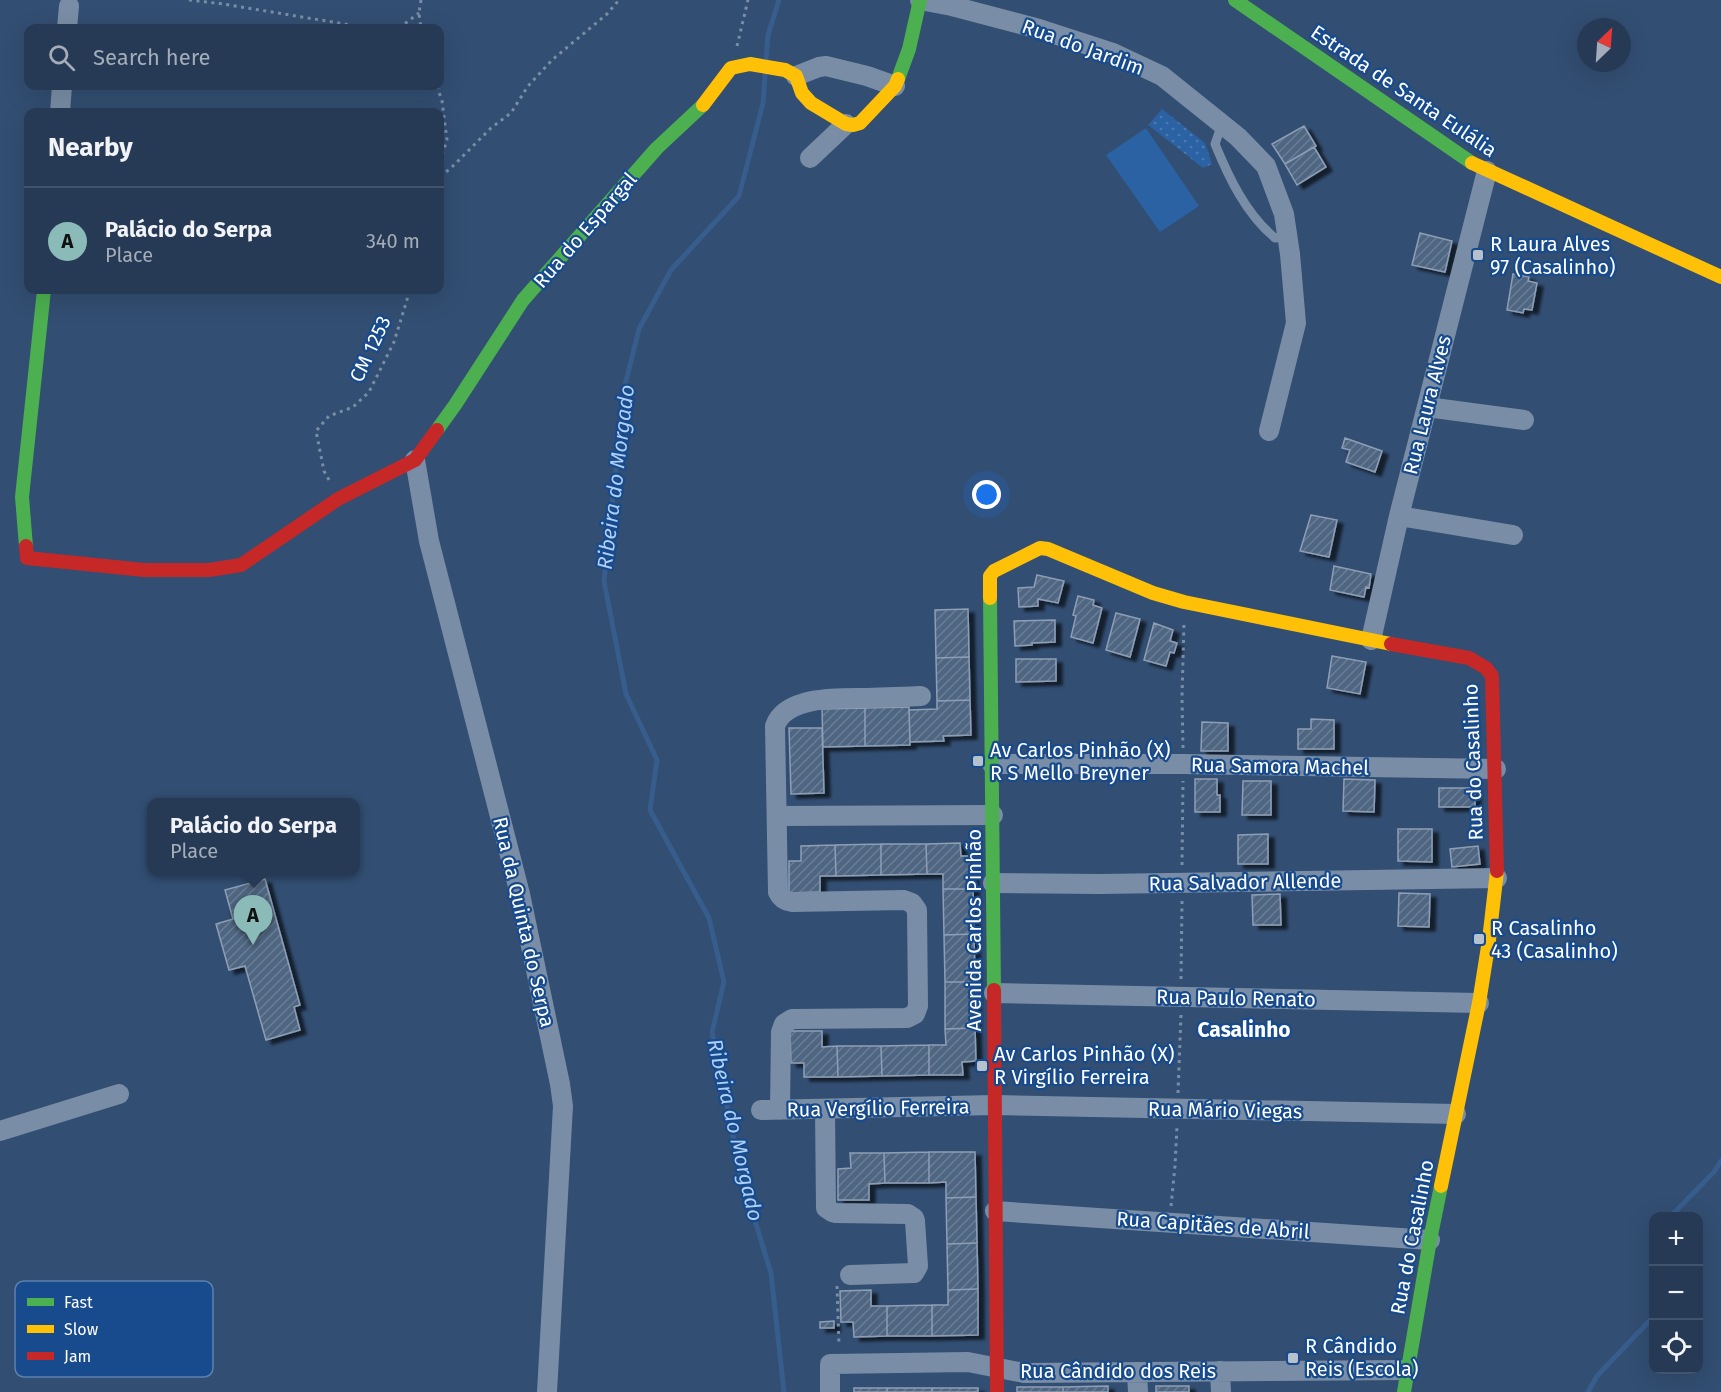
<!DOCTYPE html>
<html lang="en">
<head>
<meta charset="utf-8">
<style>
  :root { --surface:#263a56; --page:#2e415c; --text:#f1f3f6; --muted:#a4adb9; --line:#42546c; --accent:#8bbbb9 }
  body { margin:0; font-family:"Fira Sans",sans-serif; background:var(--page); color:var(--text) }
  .controls { position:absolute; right:18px; bottom:18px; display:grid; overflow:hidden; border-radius:12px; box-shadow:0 6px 24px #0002 }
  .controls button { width:54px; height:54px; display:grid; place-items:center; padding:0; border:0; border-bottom:2px solid var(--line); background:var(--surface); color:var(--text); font:30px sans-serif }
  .compass { position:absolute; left:1577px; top:18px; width:54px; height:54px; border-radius:50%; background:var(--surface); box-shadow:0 6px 24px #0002; rotate:25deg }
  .you { position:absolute; left:987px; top:495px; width:21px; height:21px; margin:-15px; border:4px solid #fff; border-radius:50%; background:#1a73e8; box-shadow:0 0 0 9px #1a73e833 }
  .badge { display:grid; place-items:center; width:39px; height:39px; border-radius:50%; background:var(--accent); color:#111; font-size:20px; font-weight:700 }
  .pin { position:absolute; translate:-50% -50px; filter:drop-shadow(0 2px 3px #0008) }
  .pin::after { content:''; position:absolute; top:32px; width:21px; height:18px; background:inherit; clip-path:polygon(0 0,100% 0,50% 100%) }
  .popup { position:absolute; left:147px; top:798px; width:213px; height:78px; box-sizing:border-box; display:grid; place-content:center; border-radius:12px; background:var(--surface); filter:drop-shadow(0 2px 4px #0005); font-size:20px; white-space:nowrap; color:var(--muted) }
  .popup b { font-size:22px; color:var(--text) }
  .popup::after { content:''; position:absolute; left:50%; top:100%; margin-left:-12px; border:12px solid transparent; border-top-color:var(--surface) }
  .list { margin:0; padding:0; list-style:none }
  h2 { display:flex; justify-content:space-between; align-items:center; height:78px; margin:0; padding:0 24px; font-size:26px }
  h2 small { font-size:20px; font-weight:400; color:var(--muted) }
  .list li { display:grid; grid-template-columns:39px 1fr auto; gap:18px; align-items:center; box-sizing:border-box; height:108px; padding:0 24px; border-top:2px solid var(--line) }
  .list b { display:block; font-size:22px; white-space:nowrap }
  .list p { margin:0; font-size:20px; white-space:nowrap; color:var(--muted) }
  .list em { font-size:20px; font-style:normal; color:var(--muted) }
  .icon { flex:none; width:33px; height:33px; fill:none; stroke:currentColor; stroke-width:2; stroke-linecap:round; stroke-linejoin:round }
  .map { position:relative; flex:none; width:1721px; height:1392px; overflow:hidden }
  .search { position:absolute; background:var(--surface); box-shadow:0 6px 24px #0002; left:24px; top:24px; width:420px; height:66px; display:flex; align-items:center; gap:15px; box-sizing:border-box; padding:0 21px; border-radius:12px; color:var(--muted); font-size:22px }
  .panel { position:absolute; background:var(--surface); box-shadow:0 6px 24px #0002; left:24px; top:108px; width:420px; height:186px; border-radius:12px }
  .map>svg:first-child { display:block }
  .grass { fill:url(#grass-dots) }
  .pitch { fill:#2b62a4 }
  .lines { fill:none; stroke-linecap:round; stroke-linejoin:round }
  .stream { stroke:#375d8c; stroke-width:5 }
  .building { fill:url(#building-hatch); stroke:#8e9fb5; stroke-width:1.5; filter:url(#shadow) }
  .path { stroke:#798ea6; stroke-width:3; stroke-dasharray:3 4.5; stroke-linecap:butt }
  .lane { stroke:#798ea6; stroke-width:9 }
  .street { stroke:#798ea6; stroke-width:20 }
  .fast { stroke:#4caf50; stroke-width:14 }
  .slow { stroke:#ffc107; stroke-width:14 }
  .jam { stroke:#c62828; stroke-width:14 }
  .poi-dot { fill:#b7c1ce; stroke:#174b8d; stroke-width:2 }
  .labels { text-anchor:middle; stroke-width:4.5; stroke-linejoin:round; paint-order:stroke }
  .street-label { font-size:20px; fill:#fff; stroke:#174b8d }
  .poi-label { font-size:20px; fill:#fff; stroke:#174b8d; text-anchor:start }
  .water-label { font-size:21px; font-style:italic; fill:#aecff6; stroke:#174b8d }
  .neighbourhood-label { font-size:21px; font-weight:bold; fill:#fff; stroke:#174b8d }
  .key { fill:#174b8d; stroke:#5d81af; stroke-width:1.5 }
  .key-label { font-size:16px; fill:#fff }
</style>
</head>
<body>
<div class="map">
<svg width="1721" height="1392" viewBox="0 0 1721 1392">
  <defs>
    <pattern id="grass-dots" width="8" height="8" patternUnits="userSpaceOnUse" patternTransform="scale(1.5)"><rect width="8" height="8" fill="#2b62a4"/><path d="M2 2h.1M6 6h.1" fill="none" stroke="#4b7ab2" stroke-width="1.8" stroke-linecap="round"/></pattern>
    <pattern id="building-hatch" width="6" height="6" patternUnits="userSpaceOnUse" patternTransform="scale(1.5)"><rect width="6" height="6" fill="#4f6682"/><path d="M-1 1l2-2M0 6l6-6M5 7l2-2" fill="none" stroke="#697d95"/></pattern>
    <filter id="shadow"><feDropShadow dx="6" dy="4" stdDeviation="1.5" flood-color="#0009"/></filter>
  </defs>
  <rect width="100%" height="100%" fill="#324e72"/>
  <!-- grass -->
  <path class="grass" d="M1162,109L1205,143L1212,164L1203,168L1148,125Z"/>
  <!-- pitch -->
  <path class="pitch" d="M1146,128L1199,206L1160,232L1106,155Z"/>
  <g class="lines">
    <!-- stream -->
    <path class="stream" d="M766,60L768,35L779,0
      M765,75L763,103L739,196L671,270L639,329L625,385L604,581L626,694L657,760L650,810L709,918L724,982L712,1032L741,1175L771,1273L784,1392
      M1671,1216L1714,1172L1721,1161
      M1588,1392L1597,1376L1654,1316"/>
  </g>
  <!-- building -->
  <path class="building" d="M1304,126L1316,146L1285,164L1272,144Z
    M1314,147L1326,167L1297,185L1285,164Z
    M1420,233L1452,241L1445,272L1412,265Z
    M1513,274L1529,277L1528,281L1537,283L1532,310L1524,309L1523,313L1507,310Z
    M1345,438L1382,451L1375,472L1346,462L1350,450L1342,448Z
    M1311,515L1337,520L1329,557L1300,551Z
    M1334,566L1371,574L1369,588L1366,587L1364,597L1330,590Z
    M1037,575L1064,581L1058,603L1038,599V606L1019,607L1018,588L1034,587Z
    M1078,596L1094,600L1093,605L1102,608L1093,643L1071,637L1076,616L1073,615Z
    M968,609L969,657L936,658L935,610Z
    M1116,613L1140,619L1130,657L1106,650Z
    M1055,620V642L1032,643V645L1015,646L1014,621Z
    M1154,623L1173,630L1170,641L1177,643L1174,653L1170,652L1166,666L1144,660Z
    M1332,656L1366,662L1360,694L1327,688Z
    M969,657L970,700L937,701L936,658Z
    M1016,659H1056V681L1016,682Z
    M970,700L971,735L943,736L944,741L910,742L909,710L937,709V701Z
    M909,707L910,745L865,746V708Z
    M865,708V746L823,747L822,709Z
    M1311,719L1334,720V749H1298V729H1311Z
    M1202,722L1228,723V751H1201Z
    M789,728H822L824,793L791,794Z
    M1195,779H1217V795H1220V812H1195Z
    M1344,779L1375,780L1374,812L1343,811Z
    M1243,781H1271V815H1242Z
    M1439,788H1475V807H1439Z
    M1398,829H1432V862L1398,861Z
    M1268,834V864H1238V835Z
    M960,843L961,856H972L973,889H943V874H927L926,844Z
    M881,844V875L836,876L835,845Z
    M881,844H926L927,874L881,875Z
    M835,845L836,876H820V892L789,893V861H801V846Z
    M1478,846L1480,864L1452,867L1450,849Z
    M265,879L300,1005L294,1007L300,1030L266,1040L245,966L229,970L216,924L233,919L225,890Z
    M943,889H973L974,934L944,935Z
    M1399,893L1430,894L1429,927L1398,926Z
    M1280,894L1281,925H1253L1252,895Z
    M974,934L975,982H945L944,935Z
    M945,982H975V1028L945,1029Z
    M975,1028L976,1061L962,1062L963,1075H929V1045H946L945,1029Z
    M790,1031H822V1047L837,1046L838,1077H804V1063H791Z
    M929,1045V1075L882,1076L881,1046Z
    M837,1046H881L882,1076L838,1077Z
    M929,1152H975L976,1197L946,1198V1182L929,1183Z
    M929,1152V1183H885L884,1153Z
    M850,1153H884L885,1183L869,1184V1200H838V1169L851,1168Z
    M976,1197L977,1243L947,1244L946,1198Z
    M977,1243L978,1289L948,1290L947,1244Z
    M978,1289V1335L932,1336V1305H948V1290Z
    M871,1290V1306H887V1336L854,1337L853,1322H841L840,1291Z
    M932,1305V1336H887V1306Z
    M834,1321V1328H820V1322Z
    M1108,1386V1392H1063V1387Z
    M1156,1386H1189V1392H1156Z
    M1017,1387H1063V1392H1017Z
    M854,1388H887V1392H854Z
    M887,1388H932V1392H887Z
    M932,1388H978V1392H932Z"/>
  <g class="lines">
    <!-- path -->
    <path class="path" d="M189,0L223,4L369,28
      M421,0L419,13L421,28
      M399,28L419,13
      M737,46L748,0
      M437,86L442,101L447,140L440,161
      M440,176L450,169L491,128L511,113L528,86L552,60L607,14L619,0
      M329,480L324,471L316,431L329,416L353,407L369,392L394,342L410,290
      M1183,748L1182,697L1184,622
      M1182,865L1183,781
      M1181,979L1182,901
      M1178,1093L1181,1015
      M1171,1206L1175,1166L1177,1126
      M837,1286L839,1345"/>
    <!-- lane -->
    <path class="lane" d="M1222,124L1215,144C1229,178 1246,214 1275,238L1288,237"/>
    <!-- street -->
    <path class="street" d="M920,0L952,6L1039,29L1113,53L1162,76L1238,137L1266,166L1284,214L1290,254L1296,323L1269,431
      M67,28L69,6
      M796,76L819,67L826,66L867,76L895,86
      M60,112L62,86
      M810,158L846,124
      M1427,407L1524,420
      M415,460L429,541L520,894L560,1084L563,1106L547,1392
      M1399,516L1513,535
      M1371,640L1399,516L1487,171
      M992,764H1183L1496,769
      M777,816L993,815
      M993,883L1100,884L1497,878
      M994,993L1479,1003
      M825,1109L826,1208L832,1212L836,1213L908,1214L914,1218L915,1221L918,1266L914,1273L850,1275
      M761,1110L995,1105L1456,1114
      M780,1110L781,1032L784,1024L792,1019L907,1018L915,1014L918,1006L917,910L912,903L904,900L792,902C786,901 781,899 778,892L775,726C786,695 842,698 869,698C886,697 904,697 921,696
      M0,1131L119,1094
      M995,1211L1430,1240
      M1220,1371L1221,1392
      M1137,1372L1138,1392
      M830,1392V1364L968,1362L1024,1373L1407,1370"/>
    <!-- fast -->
    <path class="fast" d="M1235,0L1472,163
      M898,79L909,49L920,0
      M437,430L455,405L523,300L657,148L703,105
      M26,546L22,497L44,290
      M990,598L994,990
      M1404,1392L1430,1240L1441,1186"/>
    <!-- slow -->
    <path class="slow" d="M703,105L731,68L750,64L785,70L796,76L802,93L811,103L846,124L853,125L860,123L895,86L898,79
      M1472,163L1721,277
      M990,598V576L994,571L1040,548L1048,549L1153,593L1184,602L1391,644
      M1441,1186L1479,1003L1489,940L1497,871"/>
    <!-- jam -->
    <path class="jam" d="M26,546L27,558L144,570H209L241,565L338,499L415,460L437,430
      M1391,644L1469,658L1486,668L1492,676L1497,871
      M994,990L997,1392"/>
  </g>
  <!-- markers -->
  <g class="poi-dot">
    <rect x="1472" y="249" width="12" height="12" rx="3"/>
    <rect x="972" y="755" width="12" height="12" rx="3"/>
    <rect x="1473" y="933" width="12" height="12" rx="3"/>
    <rect x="976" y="1060" width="12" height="12" rx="3"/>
    <rect x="1287" y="1352" width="12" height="12" rx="3"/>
  </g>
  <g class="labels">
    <!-- street labels -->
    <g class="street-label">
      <text transform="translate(1083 47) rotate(20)" y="7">Rua do Jardim</text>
      <text transform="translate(1404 91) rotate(34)" y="7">Estrada de Santa Eulália</text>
      <text transform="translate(585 230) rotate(-49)" y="7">Rua do Espargal</text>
      <text transform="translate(370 349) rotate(-65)" y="7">CM 1253</text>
      <text transform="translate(1427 405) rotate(-76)" y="7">Rua Laura Alves</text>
      <text transform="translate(1473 762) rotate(-92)" y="7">Rua do Casalinho</text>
      <text transform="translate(1280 766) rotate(1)" y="7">Rua Samora Machel</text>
      <text transform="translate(1245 882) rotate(-1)" y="7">Rua Salvador Allende</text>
      <text transform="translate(524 922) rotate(77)" y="7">Rua da Quinta do Serpa</text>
      <text transform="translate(974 930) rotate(-90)" y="7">Avenida Carlos Pinhão</text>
      <text transform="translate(1236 998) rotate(1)" y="7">Rua Paulo Renato</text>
      <text transform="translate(878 1108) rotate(-1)" y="7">Rua Vergílio Ferreira</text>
      <text transform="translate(1225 1110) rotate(1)" y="7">Rua Mário Viegas</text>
      <text transform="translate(1213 1225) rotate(4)" y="7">Rua Capitães de Abril</text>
      <text transform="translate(1412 1237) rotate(-79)" y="7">Rua do Casalinho</text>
      <text x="1118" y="1378">Rua Cândido dos Reis</text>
    </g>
    <!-- poi labels -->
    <g class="poi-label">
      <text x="1490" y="251">R Laura Alves<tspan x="1490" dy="23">97 (Casalinho)</tspan></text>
      <text x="990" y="757">Av Carlos Pinhão (X)<tspan x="990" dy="23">R S Mello Breyner</tspan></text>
      <text x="1491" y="935">R Casalinho<tspan x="1491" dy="23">43 (Casalinho)</tspan></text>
      <text x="994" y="1061">Av Carlos Pinhão (X)<tspan x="994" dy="23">R Virgílio Ferreira</tspan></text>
      <text x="1305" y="1353">R Cândido<tspan x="1305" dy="23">Reis (Escola)</tspan></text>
    </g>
    <!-- water labels -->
    <g class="water-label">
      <text transform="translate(616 477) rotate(-83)" y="7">Ribeira do Morgado</text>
      <text transform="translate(735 1130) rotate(77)" y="7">Ribeira do Morgado</text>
    </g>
    <!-- neighbourhood labels -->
    <g class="neighbourhood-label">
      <text x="1244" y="1037">Casalinho</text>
    </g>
  </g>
  <!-- legend -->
  <rect x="15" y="1281" width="198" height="96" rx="9" class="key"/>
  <rect x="27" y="1298" width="27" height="8" fill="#4caf50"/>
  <rect x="27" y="1325" width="27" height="8" fill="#ffc107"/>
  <rect x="27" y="1352" width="27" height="8" fill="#c62828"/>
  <g class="key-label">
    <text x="64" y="1308">Fast</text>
    <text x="64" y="1335">Slow</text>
    <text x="64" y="1362">Jam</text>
  </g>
</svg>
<div class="controls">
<button>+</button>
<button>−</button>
<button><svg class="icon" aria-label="locate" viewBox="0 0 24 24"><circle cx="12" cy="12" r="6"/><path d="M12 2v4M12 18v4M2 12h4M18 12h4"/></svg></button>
</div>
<svg class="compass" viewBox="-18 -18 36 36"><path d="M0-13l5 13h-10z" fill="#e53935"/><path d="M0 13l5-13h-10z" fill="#a4adb9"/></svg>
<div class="you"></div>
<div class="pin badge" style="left:253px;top:945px">A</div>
<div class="popup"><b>Palácio do Serpa</b>Place</div>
<div class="search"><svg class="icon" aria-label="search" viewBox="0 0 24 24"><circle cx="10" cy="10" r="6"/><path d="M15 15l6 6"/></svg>Search here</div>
<section class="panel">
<h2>Nearby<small></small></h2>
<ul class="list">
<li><span class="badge">A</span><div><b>Palácio do Serpa</b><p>Place</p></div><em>340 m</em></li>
</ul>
</section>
</div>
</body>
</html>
